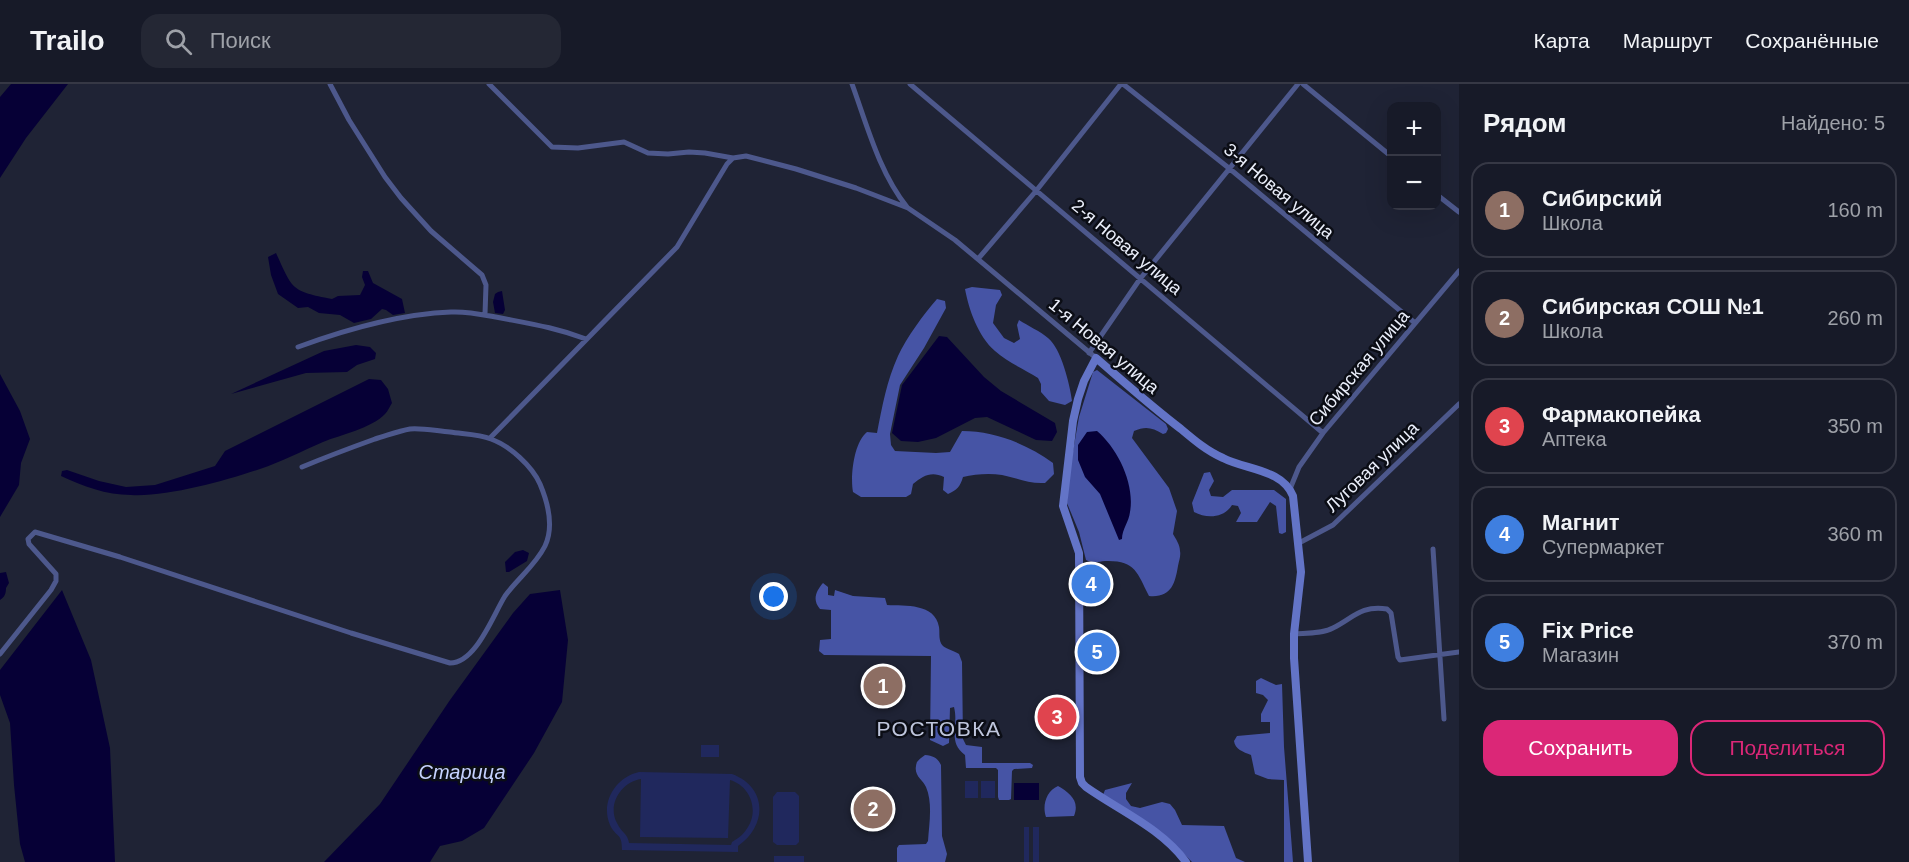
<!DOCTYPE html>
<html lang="ru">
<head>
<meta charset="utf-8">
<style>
  :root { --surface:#171a28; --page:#242734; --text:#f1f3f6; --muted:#9ea1a8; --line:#363845; --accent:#db2777 }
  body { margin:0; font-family:Arial,sans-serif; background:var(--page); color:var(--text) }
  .controls { position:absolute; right:18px; top:18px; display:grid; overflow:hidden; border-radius:12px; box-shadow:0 6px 24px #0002 }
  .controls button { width:54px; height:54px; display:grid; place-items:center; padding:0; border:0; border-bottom:2px solid var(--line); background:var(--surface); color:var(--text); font:30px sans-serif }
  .you { position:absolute; left:774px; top:513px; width:21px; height:21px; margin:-15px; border:4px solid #fff; border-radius:50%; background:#1a73e8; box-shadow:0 0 0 9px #1a73e833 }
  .badge { display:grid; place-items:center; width:39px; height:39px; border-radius:50%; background:var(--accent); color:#fff; font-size:20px; font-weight:700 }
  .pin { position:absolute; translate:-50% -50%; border:3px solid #fff; box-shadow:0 2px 6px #0006 }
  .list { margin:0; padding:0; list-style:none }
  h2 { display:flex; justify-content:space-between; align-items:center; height:78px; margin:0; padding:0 24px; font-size:26px }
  h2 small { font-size:20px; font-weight:400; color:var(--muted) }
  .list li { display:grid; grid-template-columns:39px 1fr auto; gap:18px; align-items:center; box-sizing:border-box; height:96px; margin:0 12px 12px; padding:0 12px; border:2px solid var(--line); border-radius:18px }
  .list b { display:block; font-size:22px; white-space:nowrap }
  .list p { margin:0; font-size:20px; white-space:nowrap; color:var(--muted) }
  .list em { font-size:20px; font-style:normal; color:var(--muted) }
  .actions { display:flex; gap:12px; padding:18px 24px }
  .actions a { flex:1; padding:14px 0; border:2px solid var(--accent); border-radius:18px; text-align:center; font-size:21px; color:var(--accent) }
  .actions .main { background:var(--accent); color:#fff }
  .icon { flex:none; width:33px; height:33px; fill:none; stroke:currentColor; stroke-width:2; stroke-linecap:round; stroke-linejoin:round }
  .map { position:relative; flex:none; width:1459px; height:778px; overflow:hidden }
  header { display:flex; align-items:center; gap:36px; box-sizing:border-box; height:84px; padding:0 30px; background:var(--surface); border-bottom:2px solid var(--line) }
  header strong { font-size:28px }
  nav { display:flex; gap:33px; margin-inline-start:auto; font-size:21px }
  .search { width:420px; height:54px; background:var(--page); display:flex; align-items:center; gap:15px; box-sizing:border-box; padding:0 21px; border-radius:18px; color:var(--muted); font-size:22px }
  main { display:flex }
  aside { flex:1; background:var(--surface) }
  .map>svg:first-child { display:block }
  .green { fill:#20285d; fill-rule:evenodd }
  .forest { fill:#4654a5 }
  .water { fill:#060036 }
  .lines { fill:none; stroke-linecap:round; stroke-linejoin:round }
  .street { stroke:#4d588c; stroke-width:5 }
  .secondary { stroke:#6374c7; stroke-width:8 }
  .labels { text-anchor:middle; stroke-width:5; stroke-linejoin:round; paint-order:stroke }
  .street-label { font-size:18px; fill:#eaeefa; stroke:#0b0d15 }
  .water-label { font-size:20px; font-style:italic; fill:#c5d1fe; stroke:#0b0d15 }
  .quarter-label { font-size:21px; letter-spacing:1.5px; fill:#bfc6dd; stroke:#0b0d15 }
</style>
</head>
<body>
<header>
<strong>Trailo</strong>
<div class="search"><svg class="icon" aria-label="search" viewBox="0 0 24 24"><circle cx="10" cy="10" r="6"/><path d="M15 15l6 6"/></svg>Поиск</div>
<nav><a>Карта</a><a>Маршрут</a><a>Сохранённые</a></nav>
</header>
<main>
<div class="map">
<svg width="1459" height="778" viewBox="0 0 1459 778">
  <rect width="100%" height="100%" fill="#1f2335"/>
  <!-- green -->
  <path class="green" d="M701,661H719V673H701Z
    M639,688L732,690C767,703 768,741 738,762V768L622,766C622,748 616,754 610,741C600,718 616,693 639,688ZM641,695L640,753L728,754L730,696C751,702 760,728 746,746C743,751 737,755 732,758L731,761L629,759C628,750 621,748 617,739C607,721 621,698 641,695Z
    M965,697H978V714H965Z
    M981,697H995V714H981Z
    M777,708H795L799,712V758L796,761H777L773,758V713Z
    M1024,743H1029V778H1024Z
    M1033,743H1039V778H1033Z
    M774,772H804V778H774Z"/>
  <!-- forest -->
  <path class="forest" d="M972,203L1000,206L1002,211L996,221L993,239L1004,254L1014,259L1020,255L1017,241L1019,236C1028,242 1040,247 1048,254C1061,264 1070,301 1072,317L1065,321L1049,317L1041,308V300L1038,294C1024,285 1007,278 995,267C978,252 969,226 965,205Z
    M937,215L945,217L946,224L924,264L900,301L890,350L891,361L895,367L936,369L950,368L962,347C995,347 1027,360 1053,379L1054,390L1045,399C1029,400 1017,394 1002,391C990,389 975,390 963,393C960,403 957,406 948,410L943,406L944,393C931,387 923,392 913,400L911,410L906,413H861L853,408C850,392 854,358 867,348L877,349C882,323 887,296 898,272C907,253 923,231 937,215Z
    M1097,286L1166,340L1168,345L1166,349L1163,350C1152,343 1145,342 1134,347L1132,354L1169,404L1177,427L1173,450C1176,455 1180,461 1180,467C1181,472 1179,477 1178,482C1175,500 1171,514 1149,512C1137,488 1135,476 1105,477C1098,478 1092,479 1086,476L1079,448L1067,419L1069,390L1079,333L1093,288Z
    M1210,388L1214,397L1209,406L1211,412L1223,413L1232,406H1274L1286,415V448L1282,450L1279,449L1276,422L1270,418L1257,438H1236L1241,429L1238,422L1232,421C1224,434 1207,435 1194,428L1192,419L1204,389Z
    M823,499L828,503V511L834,512L835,506L853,512L885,514L887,521C905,522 935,519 939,543C940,549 938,557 943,562C946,565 955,567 959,570L962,578L963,655L966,661L982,663V679H1030L1033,681L1032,684L1014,685L1012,687L1011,715L1009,716H999L998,713V686L996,684H966L965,671C947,658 959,642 954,623L950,624L949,659L943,662L930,656L931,572L824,571L819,567L820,556L831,555V526L820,525C812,516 816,507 823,499Z
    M1261,594L1276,601L1282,600L1284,663L1293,778H1284V696L1268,695L1255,690L1251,671C1243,668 1235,665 1234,657L1237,652L1270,649V638H1261V630L1268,616L1263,611L1256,609V597Z
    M925,671C933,672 937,673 941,681L942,752L947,770L945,778H897V764L899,761L926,760L928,757C929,741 933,719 926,703C923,696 914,692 916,682C916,677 921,674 925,671Z
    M1132,699L1126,709V715L1131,722L1140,724L1162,718L1170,720L1175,726L1182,741L1224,742L1236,774L1245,778H1192L1168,754L1103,711L1105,706Z
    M1058,702C1070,709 1080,717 1074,732L1046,733C1042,722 1046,707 1058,702Z"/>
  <!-- water -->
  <path class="water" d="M11,0H68L26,54L0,94V13Z
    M276,169C293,206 291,207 332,215L338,212L360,211L365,201L362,193L363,187H368L373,199L402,215L405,229L393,231L386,226L382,225L371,235L354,239L340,231L319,229L308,223L298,224L278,210L271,191L268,173Z
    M502,207L505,226L503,230L495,229L493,218L495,210L498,208Z
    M939,252L947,253L984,293L1001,307L1055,339L1057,348L1052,357L1036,356L987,333L975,334L936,354L918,358L901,357L892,349L902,301Z
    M356,261L370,263L376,269L375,275L357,281L347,288L306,289L231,310L324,267Z
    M0,290L20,327L30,355L21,379L19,401L0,433Z
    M369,295L381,296L388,305L392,319C390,322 388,327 385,330C372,344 340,351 323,358C302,367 281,378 260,385C225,397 167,413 131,411C106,411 83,402 61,392L62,387L67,386L99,397L126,403L155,401L215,382L225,367Z
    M1097,347C1118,365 1135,400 1130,428C1129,438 1122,445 1122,455L1119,456L1100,410L1085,393L1078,376V361L1087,348Z
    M523,466L529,469L527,477L509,488H506L505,478L515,468Z
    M6,488L9,499L6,504C6,509 5,513 0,516V489Z
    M62,506L91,576L110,664L115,778H25L20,760L14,701L10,639L0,611V586Z
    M560,506L568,556L562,618L534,669L484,744L462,757L440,762L430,778H324L380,720L450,616L513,529L530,510Z
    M1014,699H1039V716H1014Z"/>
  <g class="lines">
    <!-- street -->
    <path class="street" d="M330,0L349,36L385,93L401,114L431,147L482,191L486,201L485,230
      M489,0L552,63L578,64L624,58L648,69L668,70L689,68L705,69L733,74
      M852,0C867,41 879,88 907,123
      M910,0L1323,349
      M1123,0L1230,85L1415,239
      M1303,0L1392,73
      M1436,110L1459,128
      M978,175L1036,107L1121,0
      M298,263C347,245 399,230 451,228C468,227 484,231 501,234C532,240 557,244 586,255
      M1089,269L1140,195L1298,0
      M490,354L677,163L727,80L733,74L746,72L796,85L856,104L908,124L955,156L1096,274
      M1290,405L1299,383L1323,349L1459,187
      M1299,459L1333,441L1459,320
      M1433,465L1444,635
      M1294,550C1306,549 1322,550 1333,544C1353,534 1361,521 1387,525L1391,529L1398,573L1400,576L1459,568
      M0,570L51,506L56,497V490L29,460L28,455L35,448L120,473L351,549L450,579C476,579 493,531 505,512C517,495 535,482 545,462C554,443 548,419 540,400C532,382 510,362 491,355C479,350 463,350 450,348C437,347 423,344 410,345C398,347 386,352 375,355C350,364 326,373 302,383"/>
    <!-- secondary -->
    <path class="secondary" d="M1186,778C1161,744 1120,727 1086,703L1082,699L1080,693L1079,469L1063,422L1073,337L1078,315L1084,297L1096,274C1124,298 1152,323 1181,345C1194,356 1207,367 1223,374C1246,386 1282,385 1293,412L1301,488L1294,550V574L1308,778"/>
  </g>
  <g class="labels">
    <!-- street labels -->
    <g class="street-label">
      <text transform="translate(1279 107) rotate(40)" y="6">3-я Новая улица</text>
      <text transform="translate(1127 163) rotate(40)" y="6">2-я Новая улица</text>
      <text transform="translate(1104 262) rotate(40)" y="6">1-я Новая улица</text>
      <text transform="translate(1359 284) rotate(-50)" y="6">Сибирская улица</text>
      <text transform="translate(1372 383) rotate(-44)" y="6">Луговая улица</text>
    </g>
    <!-- water labels -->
    <g class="water-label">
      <text x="462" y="695">Старица</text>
    </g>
    <!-- quarter labels -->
    <g class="quarter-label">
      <text x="939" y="652">РОСТОВКА</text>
    </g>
  </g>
</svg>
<div class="controls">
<button>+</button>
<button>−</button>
</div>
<div class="you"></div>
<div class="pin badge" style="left:883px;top:602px;background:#8d6e63">1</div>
<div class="pin badge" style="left:873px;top:725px;background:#8d6e63">2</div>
<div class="pin badge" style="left:1057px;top:633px;background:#e0444e">3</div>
<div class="pin badge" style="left:1091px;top:500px;background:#3f7fe0">4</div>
<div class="pin badge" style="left:1097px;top:568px;background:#3f7fe0">5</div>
</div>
<aside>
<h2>Рядом<small>Найдено: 5</small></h2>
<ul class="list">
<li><span class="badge" style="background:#8d6e63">1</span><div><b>Сибирский</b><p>Школа</p></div><em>160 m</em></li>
<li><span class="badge" style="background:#8d6e63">2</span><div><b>Сибирская СОШ №1</b><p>Школа</p></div><em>260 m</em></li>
<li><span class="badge" style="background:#e0444e">3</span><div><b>Фармакопейка</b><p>Аптека</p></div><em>350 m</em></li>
<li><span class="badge" style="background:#3f7fe0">4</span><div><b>Магнит</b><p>Супермаркет</p></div><em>360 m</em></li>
<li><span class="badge" style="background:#3f7fe0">5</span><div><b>Fix Price</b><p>Магазин</p></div><em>370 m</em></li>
</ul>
<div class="actions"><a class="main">Сохранить</a><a>Поделиться</a></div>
</aside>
</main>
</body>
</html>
